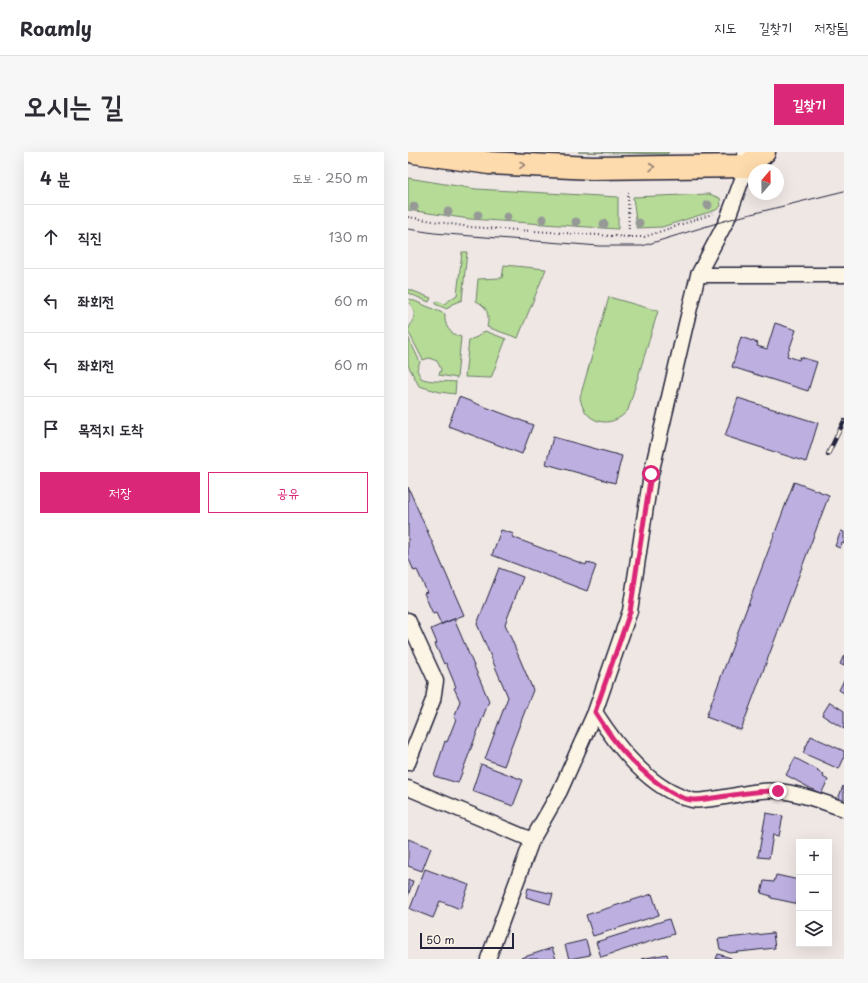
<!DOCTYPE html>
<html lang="ko">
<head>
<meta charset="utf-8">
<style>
  :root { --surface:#fff; --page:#f7f7f7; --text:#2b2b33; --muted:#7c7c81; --line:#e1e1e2; --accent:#db2777 }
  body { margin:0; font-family:"Playpen Sans","Poor Story",sans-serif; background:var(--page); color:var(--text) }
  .controls { position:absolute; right:12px; bottom:12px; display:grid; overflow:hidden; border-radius:0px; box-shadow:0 4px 16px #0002 }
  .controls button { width:36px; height:36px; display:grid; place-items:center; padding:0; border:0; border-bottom:1px solid var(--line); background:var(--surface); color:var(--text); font:20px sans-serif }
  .compass { position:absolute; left:340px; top:12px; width:36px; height:36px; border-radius:50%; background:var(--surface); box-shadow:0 4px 16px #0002; rotate:20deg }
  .scale { position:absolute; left:12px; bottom:10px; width:94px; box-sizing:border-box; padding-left:4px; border:2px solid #22223b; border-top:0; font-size:11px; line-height:14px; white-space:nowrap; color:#22223b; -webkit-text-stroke:3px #fcf5e5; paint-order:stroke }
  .stop { position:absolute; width:12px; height:12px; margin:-9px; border:3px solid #db2777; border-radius:50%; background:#fff }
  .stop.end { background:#db2777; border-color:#fff; box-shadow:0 1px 4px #0008 }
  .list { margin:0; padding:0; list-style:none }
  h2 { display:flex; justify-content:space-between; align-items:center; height:52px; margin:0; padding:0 16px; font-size:17px }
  h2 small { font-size:13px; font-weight:400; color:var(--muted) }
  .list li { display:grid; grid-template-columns:26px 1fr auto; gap:12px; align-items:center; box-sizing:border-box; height:64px; padding:0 16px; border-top:1px solid var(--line) }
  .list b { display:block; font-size:15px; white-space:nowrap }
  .list em { font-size:13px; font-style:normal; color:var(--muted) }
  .actions { display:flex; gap:8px; padding:12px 16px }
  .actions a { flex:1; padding:9px 0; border:1px solid var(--accent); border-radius:0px; text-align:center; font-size:14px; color:var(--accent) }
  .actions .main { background:var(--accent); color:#fff }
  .icon { flex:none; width:22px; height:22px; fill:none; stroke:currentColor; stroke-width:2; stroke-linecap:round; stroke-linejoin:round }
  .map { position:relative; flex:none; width:436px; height:807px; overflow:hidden; border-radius:0px }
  header { display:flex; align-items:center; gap:24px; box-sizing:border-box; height:56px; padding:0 20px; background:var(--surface); border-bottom:1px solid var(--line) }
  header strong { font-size:19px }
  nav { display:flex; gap:22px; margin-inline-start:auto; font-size:14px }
  .intro { display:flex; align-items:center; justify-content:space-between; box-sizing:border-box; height:96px; padding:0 24px }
  h1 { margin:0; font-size:28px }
  .button { padding:10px 18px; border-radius:0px; background:var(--accent); color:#fff; font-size:14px; font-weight:700 }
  main { display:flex; gap:24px; padding:0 24px }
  aside { flex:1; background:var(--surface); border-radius:0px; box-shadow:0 4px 16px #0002 }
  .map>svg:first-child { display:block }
  .green { fill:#b5db96; stroke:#6c7e68 }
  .building { fill:#bdb0e1; stroke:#22223b }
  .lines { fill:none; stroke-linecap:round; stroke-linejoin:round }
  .street-casing { stroke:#22223b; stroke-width:17 }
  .primary-casing { stroke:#22223b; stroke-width:25 }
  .path { stroke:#22223b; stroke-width:2; stroke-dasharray:1 3; stroke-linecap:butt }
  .street { stroke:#fcf5e5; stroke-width:14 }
  .primary { stroke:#fedbac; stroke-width:22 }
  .tram { stroke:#22223b; stroke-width:1 }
  .rail-casing { stroke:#22223b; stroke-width:4.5 }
  .rail { stroke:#fcf5e5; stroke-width:3; stroke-dasharray:9; stroke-linecap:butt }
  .tree { fill:#969996 }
  .oneway { stroke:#907e74 }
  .route { stroke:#db2777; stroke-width:5 }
</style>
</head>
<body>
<header>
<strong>Roamly</strong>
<nav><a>지도</a><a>길찾기</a><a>저장됨</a></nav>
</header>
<div class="intro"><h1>오시는 길</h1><a class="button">길찾기</a></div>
<main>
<aside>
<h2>4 분<small>도보 · 250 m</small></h2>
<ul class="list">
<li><svg class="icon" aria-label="ahead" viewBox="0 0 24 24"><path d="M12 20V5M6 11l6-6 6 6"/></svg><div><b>직진</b></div><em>130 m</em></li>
<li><svg class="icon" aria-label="left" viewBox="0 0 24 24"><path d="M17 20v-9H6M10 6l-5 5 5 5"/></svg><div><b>좌회전</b></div><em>60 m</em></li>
<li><svg class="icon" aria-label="left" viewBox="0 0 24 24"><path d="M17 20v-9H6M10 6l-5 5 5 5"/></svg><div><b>좌회전</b></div><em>60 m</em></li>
<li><svg class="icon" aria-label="arrive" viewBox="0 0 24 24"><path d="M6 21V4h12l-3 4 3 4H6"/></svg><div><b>목적지 도착</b></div></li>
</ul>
<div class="actions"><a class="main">저장</a><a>공유</a></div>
</aside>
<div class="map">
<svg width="436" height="807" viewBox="0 0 436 807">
  <rect width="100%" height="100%" fill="#efe7e4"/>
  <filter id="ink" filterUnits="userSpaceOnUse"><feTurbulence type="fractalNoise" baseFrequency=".025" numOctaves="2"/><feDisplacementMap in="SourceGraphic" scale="8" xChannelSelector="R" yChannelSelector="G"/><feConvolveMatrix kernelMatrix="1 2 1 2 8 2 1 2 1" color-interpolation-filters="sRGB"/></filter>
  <g filter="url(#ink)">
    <!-- green -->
    <path class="green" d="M170,0H261L259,2Z
      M0,26L68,37L210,45V77L62,67L0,58Z
      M301,42L312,46L313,54L308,58L254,75L229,76L225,45Z
      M54,100H59L54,148L44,152L39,157L27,152L29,149L36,152L49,143Z
      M96,113L138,117L110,186L79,175C82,163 79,154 68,149L70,127L94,126Z
      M0,137L23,146L21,150L0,141Z
      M201,145L250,159L220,258C203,279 175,271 172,245Z
      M2,147L37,162C36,173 41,182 53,185L49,226L31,223L33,217L29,209L21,206L15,208L0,179C4,168 11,162 1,151Z
      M77,179L98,187L83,226L57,225L61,188L69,185Z
      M0,185L12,210L9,218L13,226C19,230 39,229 48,230L47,242L32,240L11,234L0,213Z"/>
    <!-- building -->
    <path class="building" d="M367,171L388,178L379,204L391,208L392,205L409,210L400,239L324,215L333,185L350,191L349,194L359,197Z
      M51,245L125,273L114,302L40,274Z
      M330,246L410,271L398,310L317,284Z
      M145,285L214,304L207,331L138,312Z
      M386,330L421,343L333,578L298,565Z
      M0,335L56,463L33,472L28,461L25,462L16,441L19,440L9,418L6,419L0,405Z
      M93,378L106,382L104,385L178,413L179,410L188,414L179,439L84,403Z
      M433,379L436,380V392L434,391L432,396L427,394Z
      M91,416L115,425L97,472L125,538L96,614L77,607L100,545L69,472Z
      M46,467L81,549L50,631L26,624L37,589L39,590L48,567L46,566L52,549L46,536L48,535L38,511L36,512L27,492L29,491L23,477Z
      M436,503V514L432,512Z
      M436,528V541L431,538Z
      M422,550L436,559V577L414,563Z
      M403,584L436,599V606L431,617L395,601Z
      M387,606L410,618L409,619L416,623L415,625L420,628L413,642L378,623Z
      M73,612L115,628L105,654L64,639Z
      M435,634L436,635V650L430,647Z
      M358,661L375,664L371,684L365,683L361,706L350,705Z
      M0,687L23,696L14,719L0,714Z
      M17,717L61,733L52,757L32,749L25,766L2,757Z
      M368,723L391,728V752L363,746V744L353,741L356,729L366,730Z
      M0,728L5,729L0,744Z
      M120,736L145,742L142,752L118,745Z
      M244,742L251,763L185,784L178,763Z
      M261,767L266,782L193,805L188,790Z
      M365,781L367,796L322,801L312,797L310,787Z
      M178,788L182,803L161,807L157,793Z
      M144,796L148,807H113V806Z
      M259,802L260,807H233Z
      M310,802L323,806V807H308Z"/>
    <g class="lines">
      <!-- street casing -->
      <g class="street-casing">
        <path id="street" d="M290,123H436
          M0,468L28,529L25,548L0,611
          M187,560C209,594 242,638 284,648C295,651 338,640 353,639C380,636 411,649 436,657
          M0,636L124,688
          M80,807L124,688L152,639L187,560L222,459L243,322L278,172L290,123L319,68L339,14L337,0"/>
      </g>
      <!-- primary casing -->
      <g class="primary-casing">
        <path id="primary" d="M6,0L81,11L184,16L339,14L356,0"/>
      </g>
      <!-- path -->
      <path class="path" d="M220,40L221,85H236L307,61
        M0,65L62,75L221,85"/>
      <!-- street -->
      <use href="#street" class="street"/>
      <!-- primary -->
      <use href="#primary" class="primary"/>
      <!-- tram -->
      <path class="tram" d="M0,77L26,81L191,94H234L319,68L436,39"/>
      <!-- rail casing -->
      <g class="rail-casing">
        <path id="rail" d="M420,302L436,269"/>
      </g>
      <!-- rail -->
      <use href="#rail" class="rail"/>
    </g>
    <!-- trees -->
    <g class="tree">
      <circle cx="300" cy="53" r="4.5"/>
      <circle cx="6" cy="55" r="4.5"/>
      <circle cx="40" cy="60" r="4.5"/>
      <circle cx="70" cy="63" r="4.5"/>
      <circle cx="99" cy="65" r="4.5"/>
      <circle cx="135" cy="67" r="4.5"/>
      <circle cx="168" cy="70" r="4.5"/>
      <circle cx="231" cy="71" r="4.5"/>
      <circle cx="196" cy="72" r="4.5"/>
    </g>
    <!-- one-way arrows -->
    <defs><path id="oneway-chevron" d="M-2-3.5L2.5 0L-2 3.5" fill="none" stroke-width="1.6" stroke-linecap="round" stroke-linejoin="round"/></defs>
    <g class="oneway">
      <use href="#oneway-chevron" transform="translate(114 13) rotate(2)"/>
      <use href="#oneway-chevron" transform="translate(244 15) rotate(-1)"/>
    </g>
  </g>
  <g class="lines" filter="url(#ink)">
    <!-- route -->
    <path class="route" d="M243,322L222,460L187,560C193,569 199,579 206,588C220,607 263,650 288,648C315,646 342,638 370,639"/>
  </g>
</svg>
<div class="controls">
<button>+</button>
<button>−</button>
<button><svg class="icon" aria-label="layers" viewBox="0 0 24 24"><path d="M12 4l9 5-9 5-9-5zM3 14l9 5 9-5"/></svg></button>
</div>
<svg class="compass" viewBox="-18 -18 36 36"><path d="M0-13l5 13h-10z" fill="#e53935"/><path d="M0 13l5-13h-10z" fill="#7c7c81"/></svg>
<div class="scale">50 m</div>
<div class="stop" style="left:243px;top:322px"></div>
<div class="stop end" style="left:370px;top:639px"></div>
</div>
</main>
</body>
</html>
